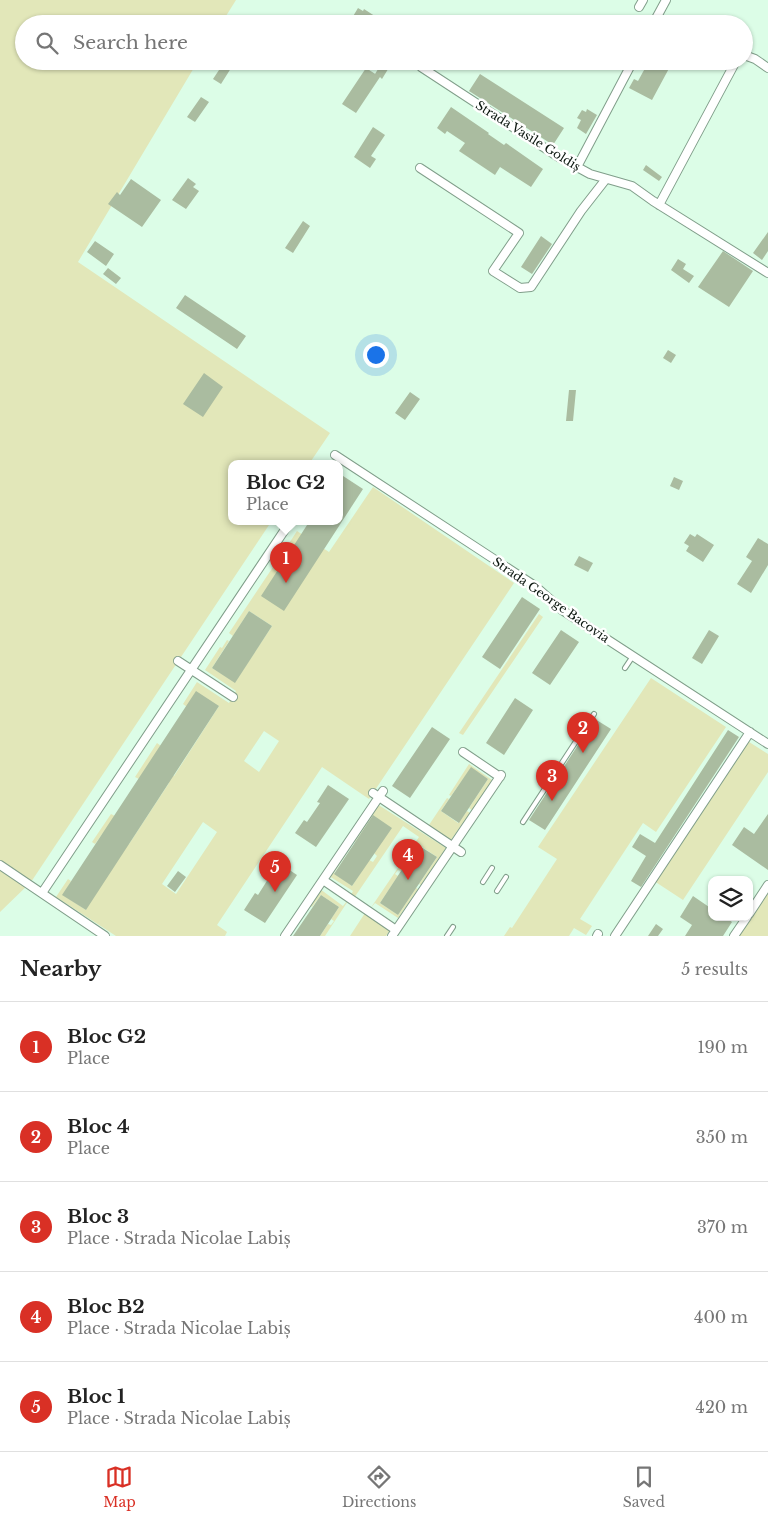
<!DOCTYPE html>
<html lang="en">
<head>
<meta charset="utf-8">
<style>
  :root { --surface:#fff; --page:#f2f2f2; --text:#222; --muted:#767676; --line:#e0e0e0; --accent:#d93025 }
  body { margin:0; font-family:"Libre Baskerville",serif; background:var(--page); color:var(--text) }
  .controls { position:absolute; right:15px; bottom:15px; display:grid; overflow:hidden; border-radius:10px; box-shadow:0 1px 4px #0004 }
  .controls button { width:45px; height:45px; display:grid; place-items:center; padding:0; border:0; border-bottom:1px solid var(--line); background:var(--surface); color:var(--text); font:25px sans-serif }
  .you { position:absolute; left:375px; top:354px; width:18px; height:18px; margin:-12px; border:4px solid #fff; border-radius:50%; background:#1a73e8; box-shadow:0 0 0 8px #1a73e833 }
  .badge { display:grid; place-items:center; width:32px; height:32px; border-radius:50%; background:var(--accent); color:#fff; font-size:16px; font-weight:700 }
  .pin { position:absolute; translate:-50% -41px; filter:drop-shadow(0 1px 2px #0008) }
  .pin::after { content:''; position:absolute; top:26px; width:18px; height:15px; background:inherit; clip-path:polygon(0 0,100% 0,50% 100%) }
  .popup { position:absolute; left:228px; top:460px; width:115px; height:65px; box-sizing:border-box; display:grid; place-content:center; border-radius:10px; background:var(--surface); filter:drop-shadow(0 1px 4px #0005); font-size:16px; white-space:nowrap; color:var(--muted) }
  .popup b { font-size:19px; color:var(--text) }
  .popup::after { content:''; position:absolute; left:50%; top:100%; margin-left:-10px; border:10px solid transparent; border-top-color:var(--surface) }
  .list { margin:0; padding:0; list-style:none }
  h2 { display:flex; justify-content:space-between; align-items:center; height:65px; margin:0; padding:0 20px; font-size:21px }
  h2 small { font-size:16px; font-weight:400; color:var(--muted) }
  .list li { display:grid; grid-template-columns:32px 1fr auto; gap:15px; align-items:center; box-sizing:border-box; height:90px; padding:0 20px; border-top:1px solid var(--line) }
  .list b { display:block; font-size:19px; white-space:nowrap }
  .list p { margin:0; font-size:16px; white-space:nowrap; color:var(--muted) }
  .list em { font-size:16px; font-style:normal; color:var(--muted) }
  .icon { flex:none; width:28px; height:28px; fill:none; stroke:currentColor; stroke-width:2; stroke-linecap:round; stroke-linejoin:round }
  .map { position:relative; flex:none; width:768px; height:936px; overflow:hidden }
  .search { position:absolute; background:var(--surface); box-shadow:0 1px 4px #0004; left:15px; right:15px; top:15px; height:55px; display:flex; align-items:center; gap:12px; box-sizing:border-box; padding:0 18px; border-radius:28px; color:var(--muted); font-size:19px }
  .sheet { height:515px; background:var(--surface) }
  nav { display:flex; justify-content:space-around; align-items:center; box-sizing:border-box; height:70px; border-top:1px solid var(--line); background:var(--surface); font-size:14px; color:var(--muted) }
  nav a { display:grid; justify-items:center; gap:2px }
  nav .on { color:var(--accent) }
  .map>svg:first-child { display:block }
  .green { fill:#e2e7b9; fill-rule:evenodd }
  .building { fill:#aabca0 }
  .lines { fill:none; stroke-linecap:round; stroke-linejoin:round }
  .lane-casing { stroke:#809e8a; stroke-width:6 }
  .street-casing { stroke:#809e8a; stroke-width:10 }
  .lane { stroke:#fff; stroke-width:4 }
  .street { stroke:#fff; stroke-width:8 }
  .labels { text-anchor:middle; stroke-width:5; stroke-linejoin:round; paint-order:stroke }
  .street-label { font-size:12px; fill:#0b160f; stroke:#fff }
</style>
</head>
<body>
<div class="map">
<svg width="768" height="936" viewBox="0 0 768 936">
  <rect width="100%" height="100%" fill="#dcfde7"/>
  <!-- green -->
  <path class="green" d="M0,0H236L221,24H24V61H198L78,262L330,433L309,464H232V522H271L31,882L0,912Z
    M373,487L514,583L369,799L322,767L217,925L227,932L225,936H116L56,897L68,879L71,881L63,895L86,910L103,833L95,844L92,842L111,814L115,816L129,844L169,783L146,768L139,779L135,777L157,743L161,746L151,762L174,776L219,706L187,707L183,704L197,682L229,703L236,691L205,670L220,647L222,648L227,640L229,641L212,668L235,682L272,626L249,611L233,636L229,633L273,567L278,570L281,565L277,562L297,531L329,552ZM264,731L279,741L259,772L244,761ZM203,822L217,832L176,894L162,884Z
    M539,614L543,617L463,735L459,733Z
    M651,678L726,727L656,832L643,823L580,919L592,926L586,935L574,928L569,936H504L510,927L512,928L557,859L538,847Z
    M746,740L768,754V772L683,900L651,879Z
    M469,764L492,780L472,810L469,808L488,779L471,768L451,796L449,795Z
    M447,798L449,799L441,811L458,823L467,811L470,813L451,840L429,825Z
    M377,804L446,848L421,885L419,884L437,857L419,845L401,871L398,870L395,874L398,876L380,903L398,915L416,888L418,889L398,918L375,903L370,909L419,837L403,826L354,898L351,895L353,891L329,876L349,846L351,847L334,873L352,886L369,860L373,862L377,856L374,853L373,815L355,842L352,841Z
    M320,889L343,906L347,901H348L325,936H320L328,924L331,925L334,921L331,919L339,907L321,895L312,907L309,905Z
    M768,892V936H739Z
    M365,913L390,930L386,936H350Z"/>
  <!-- building -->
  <path class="building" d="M358,8L363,11L364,9L387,24H359L352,18Z
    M225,61L233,65L221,84L213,79Z
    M383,61H393L382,79L380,77L356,113L342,104L366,68L380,77L375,74Z
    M649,61H673L652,100L629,88L634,79L638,81Z
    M480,74L564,128L553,145L469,91Z
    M201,97L209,102L195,122L187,117Z
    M451,107L489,133L488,134L504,145L506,143L543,169L531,187L500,167L495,175L459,151L465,143L447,131L445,134L437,128Z
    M587,109L597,115L586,134L577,128L581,120L577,118L582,110L586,112Z
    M373,127L385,135L371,156L376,159L370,168L354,157Z
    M646,165L662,177L659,181L643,170Z
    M188,178L196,184L193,187L199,191L186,209L172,200Z
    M131,179L161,200L142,227L108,204L117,192L120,195Z
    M303,221L310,226L293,253L285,248Z
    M768,232V251L762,260L753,253Z
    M541,236L552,244L532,274L521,267Z
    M95,241L114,254L106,266L87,252Z
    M723,251L753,271L729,307L698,287Z
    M678,259L686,264L683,269L694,276L689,283L671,270Z
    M108,268L121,278L116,284L103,274Z
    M185,295L246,336L237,349L176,308Z
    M668,350L676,355L671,363L663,358Z
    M204,373L223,387L203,417L183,404Z
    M569,390H576L573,421H566Z
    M410,392L420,399L405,420L395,413Z
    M340,474L363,489L284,611L261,596L309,522H340Z
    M674,477L683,481L679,490L670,486Z
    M690,534L695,537L697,534L714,545L703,562L686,551L689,546L684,543Z
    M758,538L768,544V565L751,593L737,584L752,561L746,557Z
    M579,556L593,563L588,572L574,565Z
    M522,597L540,609L500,669L482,657Z
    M249,611L272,626L235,683L212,668Z
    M561,630L579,642L550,685L532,673Z
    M709,630L719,636L702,664L692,658Z
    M196,691L219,706L86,910L62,895Z
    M515,698L533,710L504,755L486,743Z
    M595,719L611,729L545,830L529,820Z
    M432,727L450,739L410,798L392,786Z
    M728,730L739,737L641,887L631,881L646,856L632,847L640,834L655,843Z
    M471,767L488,779L459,823L441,811Z
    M328,785L349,799L316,847L295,833L304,820L307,822L320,803L317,802Z
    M768,814V870L732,845L744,827L754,834Z
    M373,815L392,828L352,886L334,874Z
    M418,845L437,857L398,915L380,903Z
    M276,861L297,875L265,923L244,910L255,893L258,895L270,876L267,874Z
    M178,871L186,877L175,892L167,886Z
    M321,895L339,907L320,936H293Z
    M693,896L712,909V917H725L732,922L723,936H685L692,925L680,917Z
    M656,924L663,929L658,936H648Z"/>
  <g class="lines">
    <!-- lane casing -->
    <g class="lane-casing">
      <path id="lane" d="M625,668L633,656
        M523,822L594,714
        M483,882L492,868
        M497,891L506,877
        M447,936L453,927"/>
    </g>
    <!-- street casing -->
    <g class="street-casing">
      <path id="street" d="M639,7L643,0
        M653,24L666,0
        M744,55L755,59L768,68
        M421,67L557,156L590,174L632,186L653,201L768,273
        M577,167L633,61
        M420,168L519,233L493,271L520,288L531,287L581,211L606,179
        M659,205L736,61
        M335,455L535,586L562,610L768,744
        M178,661L233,697
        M463,752L500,777
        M373,793L461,852
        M0,865L105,936
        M323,880L396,930
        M42,893L288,525
        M749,914L768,885
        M285,936L383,791
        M392,936L501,775
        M597,936L598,934
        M615,936L750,732
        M734,936L747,917"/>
    </g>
    <!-- lane -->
    <use href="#lane" class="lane"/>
    <!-- street -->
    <use href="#street" class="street"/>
  </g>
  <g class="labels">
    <!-- street labels -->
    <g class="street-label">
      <text transform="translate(528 136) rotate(32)" y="4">Strada Vasile Goldiș</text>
      <text transform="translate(551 600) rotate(35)" y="4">Strada George Bacovia</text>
    </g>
  </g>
</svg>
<div class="controls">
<button><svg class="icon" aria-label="layers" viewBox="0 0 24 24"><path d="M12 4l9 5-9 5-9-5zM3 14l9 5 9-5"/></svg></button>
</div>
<div class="you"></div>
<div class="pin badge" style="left:286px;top:583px">1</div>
<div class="popup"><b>Bloc G2</b>Place</div>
<div class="pin badge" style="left:583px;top:753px">2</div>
<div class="pin badge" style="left:552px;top:801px">3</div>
<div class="pin badge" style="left:408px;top:880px">4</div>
<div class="pin badge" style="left:275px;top:892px">5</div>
<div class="search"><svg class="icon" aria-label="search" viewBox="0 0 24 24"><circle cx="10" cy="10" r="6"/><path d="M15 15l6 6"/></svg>Search here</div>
</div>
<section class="sheet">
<h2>Nearby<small>5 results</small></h2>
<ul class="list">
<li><span class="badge">1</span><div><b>Bloc G2</b><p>Place</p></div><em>190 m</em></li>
<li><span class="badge">2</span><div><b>Bloc 4</b><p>Place</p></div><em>350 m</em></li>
<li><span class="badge">3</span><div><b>Bloc 3</b><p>Place · Strada Nicolae Labiș</p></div><em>370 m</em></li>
<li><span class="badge">4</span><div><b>Bloc B2</b><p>Place · Strada Nicolae Labiș</p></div><em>400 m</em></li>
<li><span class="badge">5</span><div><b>Bloc 1</b><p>Place · Strada Nicolae Labiș</p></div><em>420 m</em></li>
</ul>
</section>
<nav>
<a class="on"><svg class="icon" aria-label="map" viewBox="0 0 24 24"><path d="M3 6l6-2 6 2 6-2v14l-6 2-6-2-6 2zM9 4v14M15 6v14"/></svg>Map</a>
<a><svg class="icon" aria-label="directions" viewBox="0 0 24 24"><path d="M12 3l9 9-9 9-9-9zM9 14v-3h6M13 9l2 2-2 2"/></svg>Directions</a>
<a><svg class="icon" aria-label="saved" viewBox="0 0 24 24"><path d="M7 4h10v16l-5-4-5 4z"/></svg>Saved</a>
</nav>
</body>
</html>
